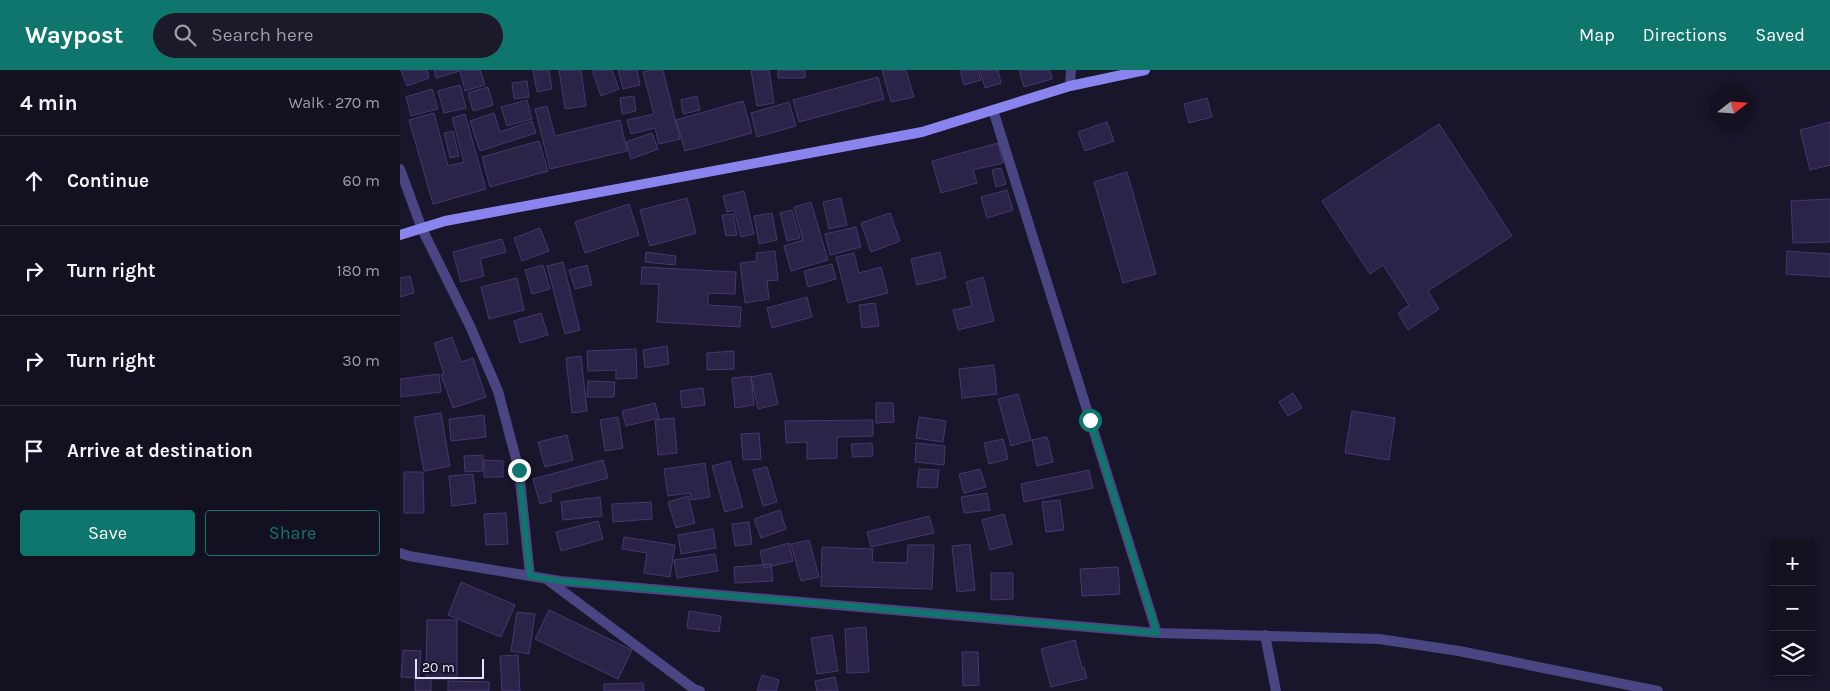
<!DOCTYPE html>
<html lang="en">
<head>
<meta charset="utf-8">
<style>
  :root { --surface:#131020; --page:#1c1929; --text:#f1f3f6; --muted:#9d9da5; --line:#32303e; --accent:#0f766e }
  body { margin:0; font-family:Karla,sans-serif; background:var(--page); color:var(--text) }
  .controls { position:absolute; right:15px; bottom:15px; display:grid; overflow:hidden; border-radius:5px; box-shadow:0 2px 8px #0003 }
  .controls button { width:45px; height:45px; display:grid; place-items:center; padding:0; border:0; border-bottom:1px solid var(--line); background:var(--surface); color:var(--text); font:25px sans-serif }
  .compass { position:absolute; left:1310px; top:15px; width:45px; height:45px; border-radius:50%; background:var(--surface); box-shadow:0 2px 8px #0003; rotate:73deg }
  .scale { position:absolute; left:15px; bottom:12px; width:69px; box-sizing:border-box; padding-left:5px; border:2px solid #e5e1fb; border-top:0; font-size:14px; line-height:18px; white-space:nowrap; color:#e5e1fb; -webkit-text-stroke:4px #19152a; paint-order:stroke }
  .stop { position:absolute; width:15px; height:15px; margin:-11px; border:4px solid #0f766e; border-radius:50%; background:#fff }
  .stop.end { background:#0f766e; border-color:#fff; box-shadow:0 1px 5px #0008 }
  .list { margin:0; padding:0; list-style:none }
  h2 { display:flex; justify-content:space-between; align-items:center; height:65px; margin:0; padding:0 20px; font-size:21px }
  h2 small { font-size:16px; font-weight:400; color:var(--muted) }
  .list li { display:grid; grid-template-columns:32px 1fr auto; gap:15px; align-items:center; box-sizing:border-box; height:90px; padding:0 20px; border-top:1px solid var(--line) }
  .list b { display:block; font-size:19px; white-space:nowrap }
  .list em { font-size:16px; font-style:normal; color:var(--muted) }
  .actions { display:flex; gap:10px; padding:15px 20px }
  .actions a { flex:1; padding:11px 0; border:1px solid var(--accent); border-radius:5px; text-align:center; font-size:18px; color:var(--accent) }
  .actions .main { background:var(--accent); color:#fff }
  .icon { flex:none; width:28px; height:28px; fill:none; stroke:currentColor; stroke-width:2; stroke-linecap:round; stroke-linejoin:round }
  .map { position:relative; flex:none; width:1430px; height:621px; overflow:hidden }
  header { display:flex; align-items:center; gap:30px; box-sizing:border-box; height:70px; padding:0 25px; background:var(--accent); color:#fff }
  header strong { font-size:24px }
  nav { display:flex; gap:28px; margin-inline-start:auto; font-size:18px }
  .search { width:350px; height:45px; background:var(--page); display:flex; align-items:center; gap:12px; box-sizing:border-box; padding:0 18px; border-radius:28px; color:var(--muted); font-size:19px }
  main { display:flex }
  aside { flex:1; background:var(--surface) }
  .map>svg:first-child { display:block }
  .building { fill:#2c2348; stroke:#453871 }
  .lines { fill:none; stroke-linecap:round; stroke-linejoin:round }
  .street { stroke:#4a4683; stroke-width:10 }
  .secondary { stroke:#8a84ef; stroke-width:10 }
  .route { stroke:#0f766e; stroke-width:6 }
</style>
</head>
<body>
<header>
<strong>Waypost</strong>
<div class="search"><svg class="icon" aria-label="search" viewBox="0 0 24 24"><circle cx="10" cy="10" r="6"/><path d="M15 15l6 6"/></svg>Search here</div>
<nav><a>Map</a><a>Directions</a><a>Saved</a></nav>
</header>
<main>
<aside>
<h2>4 min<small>Walk · 270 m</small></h2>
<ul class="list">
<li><svg class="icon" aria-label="ahead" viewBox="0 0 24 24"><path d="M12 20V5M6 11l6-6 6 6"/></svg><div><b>Continue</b></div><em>60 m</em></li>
<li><svg class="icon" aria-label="right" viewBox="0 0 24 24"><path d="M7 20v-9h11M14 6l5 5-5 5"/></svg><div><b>Turn right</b></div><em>180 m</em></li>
<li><svg class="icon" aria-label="right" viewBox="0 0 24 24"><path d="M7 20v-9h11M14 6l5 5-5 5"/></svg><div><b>Turn right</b></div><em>30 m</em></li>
<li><svg class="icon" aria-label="arrive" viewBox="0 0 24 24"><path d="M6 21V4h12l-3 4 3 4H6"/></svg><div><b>Arrive at destination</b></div></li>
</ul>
<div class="actions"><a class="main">Save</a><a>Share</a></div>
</aside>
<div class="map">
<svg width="1430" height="621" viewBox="0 0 1430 621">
  <rect width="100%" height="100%" fill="#19152a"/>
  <!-- building -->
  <path class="building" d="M1,0H27L29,8L7,16Z
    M34,0H80L85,15L65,21L60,1L36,8Z
    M133,0H149L152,19L137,22Z
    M159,0H181L186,36L165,39Z
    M192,0H212L219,19L201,26Z
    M218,0H237L240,15L223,19Z
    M251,0H263L280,69L259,74L255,58L231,64L227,50L254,44L243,2Z
    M351,0H369L374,33L357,36Z
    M378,0H405V8H378Z
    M482,0H506L514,27L491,32Z
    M560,0H578L581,10L564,15Z
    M580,0H598L601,13L585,18Z
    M619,0H650L652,9L624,17Z
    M478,7L484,29L399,52L393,30Z
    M127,11L129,27L114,29L112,13Z
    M60,15L66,38L44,43L38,21Z
    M88,17L93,35L73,41L68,23Z
    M32,19L38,39L11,46L6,27Z
    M234,26L236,41L222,44L220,28Z
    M297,26L300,40L283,44L281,30Z
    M807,28L812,47L789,53L784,34Z
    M127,30L132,49L107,56L101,37Z
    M343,31L352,63L285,81L276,50Z
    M389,32L396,56L357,67L351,43Z
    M147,36L155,66L220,50L227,81L150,99L135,39Z
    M34,43L48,96L64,92L52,48L65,44L86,119L33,134L9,50Z
    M94,43L100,62L132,51L136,63L80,81L70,51Z
    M707,52L714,71L685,81L678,62Z
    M1430,52V95L1410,100L1400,60Z
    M1039,54L1112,166L1028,221L1039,239L1008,260L998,243L1009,235L983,195L970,204L922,131Z
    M53,61L59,86L50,88L44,63Z
    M252,63L258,79L231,89L226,72Z
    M139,71L148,101L90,117L82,87Z
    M598,73L603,93L573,100L577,113L541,123L532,91Z
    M601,98L606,114L596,117L592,100Z
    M727,102L756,204L723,213L694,112Z
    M607,120L613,140L587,148L581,127Z
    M344,121L354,164L341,167L334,140L327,142L323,126Z
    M287,128L296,163L250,176L240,140Z
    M441,128L447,155L429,159L423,132Z
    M1430,129V172L1393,173L1391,131Z
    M411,132L428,190L391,201L384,176L403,170L394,137Z
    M229,134L239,165L185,183L175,152Z
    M392,140L400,168L387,171L380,143Z
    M372,143L377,170L359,174L354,146Z
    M490,143L500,171L471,182L461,153Z
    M333,144L337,165L326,166L322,145Z
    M456,157L461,177L430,185L425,164Z
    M140,158L149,181L122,191L114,168Z
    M102,169L106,182L80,189L84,206L61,212L53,182Z
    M375,181L378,210L367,211L369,229L345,233L340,193L357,191L356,183Z
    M1387,181L1430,184V207L1386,204Z
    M246,182L276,186L275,195L245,192Z
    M540,182L546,208L517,215L511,189Z
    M454,183L459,203L481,197L488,223L448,233L436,187Z
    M163,192L180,260L165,264L147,196Z
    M432,194L436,209L408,217L404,201Z
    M143,195L150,219L132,224L125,200Z
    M187,195L192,215L175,219L169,200Z
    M242,197L336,202L335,224L308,223V235L341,237L340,257L257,252L259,214H241Z
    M10,206L14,223L0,227V208Z
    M583,207L594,251L558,260L553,240L572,236L566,212Z
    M117,208L124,240L89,249L81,217Z
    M407,227L412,247L372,258L367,238Z
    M475,233L479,256L462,258L459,235Z
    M141,243L148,265L120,273L114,251Z
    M52,267L61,292L73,288L86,327L53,338L41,305L44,304L34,273Z
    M267,276L269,294L245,298L243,280Z
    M236,279L237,308L216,309V300L188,301L187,281Z
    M334,281V299L307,300V283Z
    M181,286L187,341L172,343L166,288Z
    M594,295L597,324L562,328L559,299Z
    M371,303L378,334L358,339L351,307Z
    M39,304L41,322L0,327V309Z
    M351,306L354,335L335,338L332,308Z
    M188,311L215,312L214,327H187Z
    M303,318L305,335L282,338L280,321Z
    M893,323L902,338L888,346L879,332Z
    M618,324L631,370L611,376L598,329Z
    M255,333L259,348L226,356L222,341Z
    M476,333H493L494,352L476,353Z
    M952,341L995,348L989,390L945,383Z
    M41,343L50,396L24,401L14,347Z
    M84,345L86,367L51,371L49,349Z
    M218,347L223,378L205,381L200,350Z
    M519,347L546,351L543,372L516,368Z
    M274,348L277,383L258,385L255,350Z
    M473,350V366L437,367V388L407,389V372L386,373L385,351Z
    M359,363L361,389L343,390L341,364Z
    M167,365L173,390L145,397L138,372Z
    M647,367L653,392L637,396L632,370Z
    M603,369L608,389L589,394L584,373Z
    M472,373L473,386L453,387L451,374Z
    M516,373L545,376L544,395L515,392Z
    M83,385V401L65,402L64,386Z
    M84,390L103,391V407H84Z
    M203,390L208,408L150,423L152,431L140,434L133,409Z
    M330,391L343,437L325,442L312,396Z
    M305,393L310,427L291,430L290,423L268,426L264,399Z
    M367,397L377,432L363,436L353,400Z
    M519,399L539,400L537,418L517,417Z
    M580,399L586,417L564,423L559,404Z
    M689,400L693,418L624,432L621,414Z
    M4,402H23L24,443H4Z
    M73,404L76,433L52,436L49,406Z
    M587,423L590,440L564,443L561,427Z
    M288,426L295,453L276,458L268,432Z
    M200,427L202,446L163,450L161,432Z
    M660,430L664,460L646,462L642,432Z
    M251,432L252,449L213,452L212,434Z
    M380,440L386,459L361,468L354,449Z
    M106,443L108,474L86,475L84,444Z
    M604,444L612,474L590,480L582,450Z
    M529,446L534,463L471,477L467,462Z
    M198,451L203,469L161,481L156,462Z
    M349,452L352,474L335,476L332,454Z
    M313,459L316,478L281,484L278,465Z
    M224,467L275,475L270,507L244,503L247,483L222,479Z
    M409,470L419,507L401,511L391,474Z
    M389,473L393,491L364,498L360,481Z
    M570,474L575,520L557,522L552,476Z
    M508,475H534L532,519L421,516L422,477L473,479L472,492L507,493Z
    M315,484L318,501L277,508L274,490Z
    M371,494L373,511L335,513L334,497Z
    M718,497L720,524L682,526L680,499Z
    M591,503H613V529L591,530Z
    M61,512L115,535L101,567L48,545Z
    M149,540L232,580L218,609L135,569Z
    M289,541L321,546L319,562L287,558Z
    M117,542L135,544L129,584L111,581Z
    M27,550H57V609H31V621H15V608H26Z
    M466,557L469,602L447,603L445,559Z
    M432,565L438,601L417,604L411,568Z
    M675,570L682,598L684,597L687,608L651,617L641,579Z
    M3,580L21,581L19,608L1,607Z
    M562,582H578L579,615L563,616Z
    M118,585L120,621H102L100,586Z
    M362,605L379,610L376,621H357Z
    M435,607L438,621H417L415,611Z
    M48,611L89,612V621H48Z
    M243,613L244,621H204V614Z"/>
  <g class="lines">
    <!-- street -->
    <path class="street" d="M670,16L671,0
      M593,40L757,563L979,569L1059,581L1258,621
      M0,99L22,159L70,256L98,321L119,400L130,506
      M0,483L9,486L160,511L757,563
      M149,511L294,619L300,621
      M865,565L876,621"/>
    <!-- secondary -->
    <path class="secondary" d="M0,165L45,151L522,62L670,16L745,0"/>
  </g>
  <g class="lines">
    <!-- route -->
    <path class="route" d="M119,400L130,506L160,511L757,563L690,350"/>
  </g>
</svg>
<div class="controls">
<button>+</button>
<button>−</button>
<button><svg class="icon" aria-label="layers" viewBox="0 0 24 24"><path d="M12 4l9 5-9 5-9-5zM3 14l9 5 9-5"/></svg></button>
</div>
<svg class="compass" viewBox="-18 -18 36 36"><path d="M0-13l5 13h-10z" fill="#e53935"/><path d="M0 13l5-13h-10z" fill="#9d9da5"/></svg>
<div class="scale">20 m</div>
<div class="stop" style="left:690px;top:350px"></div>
<div class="stop end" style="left:119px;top:400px"></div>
</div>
</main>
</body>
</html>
